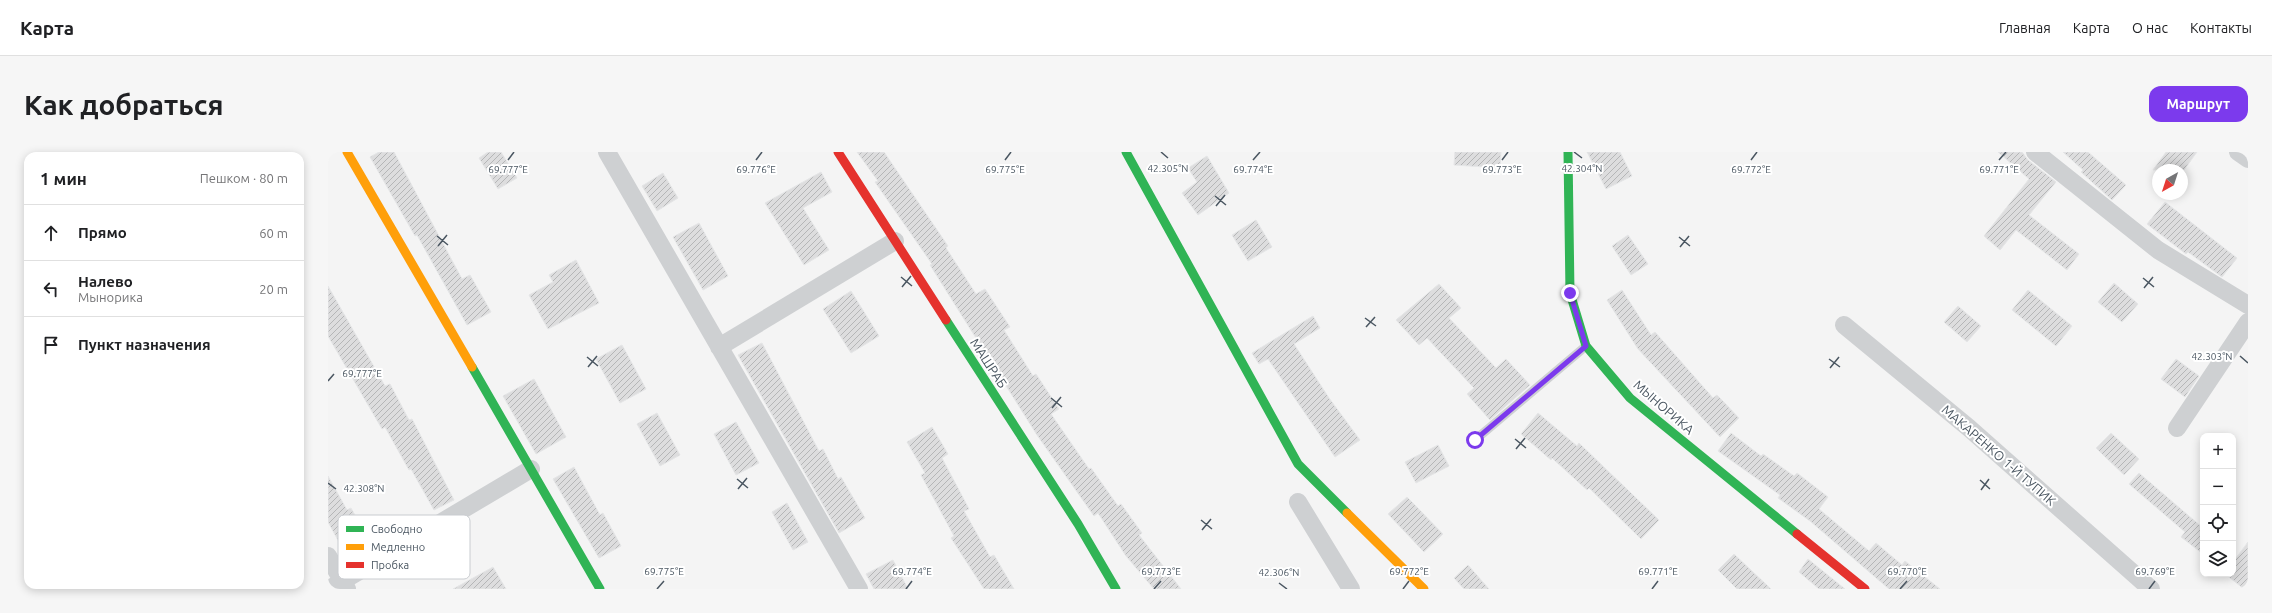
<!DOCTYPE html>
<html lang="ru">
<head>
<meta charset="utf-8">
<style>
  :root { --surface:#fff; --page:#f6f6f6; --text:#202124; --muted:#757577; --line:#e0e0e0; --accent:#7c3aed }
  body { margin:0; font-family:Ubuntu,sans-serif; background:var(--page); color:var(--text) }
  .controls { position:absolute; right:12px; bottom:12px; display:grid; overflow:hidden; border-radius:8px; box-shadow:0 2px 10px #0003 }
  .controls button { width:36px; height:36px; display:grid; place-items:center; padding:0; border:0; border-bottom:1px solid var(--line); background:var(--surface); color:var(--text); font:20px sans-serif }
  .compass { position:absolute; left:1824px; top:12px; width:36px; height:36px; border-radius:50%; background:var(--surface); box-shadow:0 2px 10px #0003; rotate:219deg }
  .stop { position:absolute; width:12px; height:12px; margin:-9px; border:3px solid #7c3aed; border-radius:50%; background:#fff }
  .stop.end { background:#7c3aed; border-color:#fff; box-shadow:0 1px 4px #0008 }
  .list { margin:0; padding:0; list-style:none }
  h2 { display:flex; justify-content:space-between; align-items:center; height:52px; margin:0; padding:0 16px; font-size:17px }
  h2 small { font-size:13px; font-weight:400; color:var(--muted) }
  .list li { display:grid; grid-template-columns:26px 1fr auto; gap:12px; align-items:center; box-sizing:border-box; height:56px; padding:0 16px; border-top:1px solid var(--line) }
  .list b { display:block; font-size:15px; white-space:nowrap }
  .list p { margin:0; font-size:13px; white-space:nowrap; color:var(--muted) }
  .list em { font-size:13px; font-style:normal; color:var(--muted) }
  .icon { flex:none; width:22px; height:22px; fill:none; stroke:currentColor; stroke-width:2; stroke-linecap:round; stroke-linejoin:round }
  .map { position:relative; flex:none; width:1920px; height:437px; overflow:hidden; border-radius:12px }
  header { display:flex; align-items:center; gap:24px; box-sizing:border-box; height:56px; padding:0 20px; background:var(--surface); border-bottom:1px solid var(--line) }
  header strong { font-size:19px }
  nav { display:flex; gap:22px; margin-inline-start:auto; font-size:14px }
  .intro { display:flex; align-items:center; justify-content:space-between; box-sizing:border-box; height:96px; padding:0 24px }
  h1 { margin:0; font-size:28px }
  .button { padding:10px 18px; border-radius:12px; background:var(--accent); color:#fff; font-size:14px; font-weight:700 }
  main { display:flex; gap:24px; padding:0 24px }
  aside { flex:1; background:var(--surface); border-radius:12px; box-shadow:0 2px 10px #0003 }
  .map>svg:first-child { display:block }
  .building { fill:url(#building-hatch); stroke:#e5e6e7 }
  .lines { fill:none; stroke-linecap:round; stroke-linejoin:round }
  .lane { stroke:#ced0d2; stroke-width:9 }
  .street { stroke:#ced0d2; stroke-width:18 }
  .fast { stroke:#30b455; stroke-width:9 }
  .slow { stroke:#ff9f0a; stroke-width:9 }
  .jam { stroke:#e5322d; stroke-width:9 }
  .route { stroke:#7c3aed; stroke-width:5 }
  .ticks { fill:none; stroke:#4a5661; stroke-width:1.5 }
  .labels { text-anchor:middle; stroke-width:4; stroke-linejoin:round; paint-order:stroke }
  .street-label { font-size:13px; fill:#4a5661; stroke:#fff }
  .key { fill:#fff; stroke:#c9ccd0; stroke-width:1 }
  .key-label { font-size:11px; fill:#4a5661 }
  .ticks-label { font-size:10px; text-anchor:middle; fill:#4a5661; stroke:#fff; stroke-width:4; stroke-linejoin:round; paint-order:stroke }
</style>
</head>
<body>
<header>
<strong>Карта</strong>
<nav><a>Главная</a><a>Карта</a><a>О нас</a><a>Контакты</a></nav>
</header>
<div class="intro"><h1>Как добраться</h1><a class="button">Маршрут</a></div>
<main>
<aside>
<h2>1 мин<small>Пешком · 80 m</small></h2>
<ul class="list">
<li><svg class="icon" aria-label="ahead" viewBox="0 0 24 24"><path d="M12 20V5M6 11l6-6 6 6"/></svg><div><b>Прямо</b></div><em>60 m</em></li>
<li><svg class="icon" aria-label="left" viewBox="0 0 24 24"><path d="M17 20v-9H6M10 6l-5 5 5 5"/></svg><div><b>Налево</b><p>Мынорика</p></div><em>20 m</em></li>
<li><svg class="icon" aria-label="arrive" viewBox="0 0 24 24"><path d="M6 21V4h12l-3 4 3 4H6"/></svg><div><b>Пункт назначения</b></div></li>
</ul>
</aside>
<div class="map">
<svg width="1920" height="437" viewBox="0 0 1920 437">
  <defs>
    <pattern id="building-hatch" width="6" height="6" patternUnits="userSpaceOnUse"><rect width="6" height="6" fill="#ddddde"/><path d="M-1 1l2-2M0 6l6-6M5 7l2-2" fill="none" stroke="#b5b6b7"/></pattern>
  </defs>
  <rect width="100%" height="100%" fill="#f4f4f4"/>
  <!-- building -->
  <path class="building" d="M51,0H66L134,127L142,123L163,160L139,173L89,83L87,84L42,5Z
    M160,0H173L189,26L170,37L151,6Z
    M529,0H556L620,94L618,96L648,142L657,137L682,175L676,178L705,224L708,222L731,257L723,262L761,317L763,316L790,354L793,352L814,381L811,383L853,437H826L798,404L770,361L766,364L709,283L602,113L604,112L547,30L550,29Z
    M1127,0H1173L1172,16L1126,13Z
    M1259,0H1292L1304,24L1278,37Z
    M1670,0H1694L1700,8L1728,30L1701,63L1751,102L1739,118L1688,78L1672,98L1656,84L1701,27Z
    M1735,0H1760L1798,33L1784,48L1753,20L1755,18Z
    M1838,0H1869L1856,18H1825Z
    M879,4L901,41L870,63L854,41L869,30L860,16Z
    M493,20L504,40L475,56L501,98L476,113L437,51Z
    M335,21L350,46L329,59L314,34Z
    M1837,50L1909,106L1894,125L1860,100L1858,102L1819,72Z
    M928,68L944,95L920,109L904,83Z
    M371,71L400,124L375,138L345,85Z
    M1300,83L1320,112L1303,123L1284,94Z
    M248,108L271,151L220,177L201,143L225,130L221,123Z
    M1786,131L1810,152L1794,170L1770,150Z
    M1111,132L1133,156L1121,166L1168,216L1178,207L1202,233L1162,268L1139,242L1146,236L1099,186L1091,193L1068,168Z
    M0,134L57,234L62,232L81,268L84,267L126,348L106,358L83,317L81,318L57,275L54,277L0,184Z
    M1294,138L1323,183L1327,180L1385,246L1389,243L1411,266L1392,285L1310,197L1279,148Z
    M1700,138L1744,174L1728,194L1684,158Z
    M523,139L551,184L523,201L495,157Z
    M1630,154L1653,174L1639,190L1616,170Z
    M985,164L992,176L966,192L1001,246L1032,288L1007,305L940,207L931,212L924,201Z
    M434,191L491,299L495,297L510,327L513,325L537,366L511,381L410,203Z
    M294,193L318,237L292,251L268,207Z
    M1848,207L1871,224L1857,245L1833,227Z
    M206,227L238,285L208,302L175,244Z
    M329,261L352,303L332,314L309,272Z
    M1210,261L1249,294L1251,291L1331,368L1313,387L1261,336L1259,338L1224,306L1223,308L1193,282Z
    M408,270L431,311L408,323L386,282Z
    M604,275L620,302L614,306L641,357L636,359L662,405L666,403L686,437H656L623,386L626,384L593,323L597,321L579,290Z
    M1403,281L1433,304L1435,302L1466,324L1469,321L1500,345L1491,357L1541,399L1548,391L1574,413L1577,409L1612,437H1561L1482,369L1450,346L1452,343L1390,299Z
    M1783,281L1811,307L1796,323L1768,296Z
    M1110,293L1121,314L1088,331L1077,310Z
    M246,315L272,363L275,361L293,394L271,406L225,327Z
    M1811,321L1875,376V402L1853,385L1857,380L1801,332Z
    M0,324L19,358L23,356L41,388L17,401L0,370Z
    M1079,345L1115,382L1096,400L1060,362Z
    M459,351L480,390L465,398L444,360Z
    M1920,390V437H1916L1897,422H1905V410Z
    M1406,402L1443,437H1409L1390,418Z
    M1480,407L1517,437H1491L1471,420Z
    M565,408L580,437H546L538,422Z
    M1140,413L1161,437H1136L1126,426Z
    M165,415L178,437H125Z"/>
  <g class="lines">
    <!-- lane -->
    <path class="lane" d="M1147,288L1258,194"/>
    <!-- street -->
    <path class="street" d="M279,0L531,437
      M1707,0L1830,98L1920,153
      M1910,0L1920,7
      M1516,173L1641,276L1823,437
      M391,195L567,89
      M1849,276L1920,170
      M970,350L1023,437
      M0,404L19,437
      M1,437L203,317"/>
    <!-- fast -->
    <path class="fast" d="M798,0L970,312L1019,361
      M1240,0L1242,141L1258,194L1302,246L1469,382
      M618,168L750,372L788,437
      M144,215L272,437"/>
    <!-- slow -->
    <path class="slow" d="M19,0L144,215
      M1019,361L1096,437"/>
    <!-- jam -->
    <path class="jam" d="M510,0L618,168
      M1469,382L1537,437"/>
  </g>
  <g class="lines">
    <!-- route -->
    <path class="route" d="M1147,288L1258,194L1242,141"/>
  </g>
  <!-- ticks -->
  <path class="ticks" d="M833,0L840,6M1246,0L1254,6M180,8L186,0M428,8L434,0M677,8L683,0M925,8L932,0M1174,8L1180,0M1423,8L1429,0M1671,8L1678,0M887,44L898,53M888,54L897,43M109,84L120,93M1351,85L1362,94M110,94L119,83M1352,95L1361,84M573,125L584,134M1815,126L1826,135M574,135L583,124M1816,136L1825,125M1037,166L1048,174M1038,175L1047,165M1912,204L1920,211M259,205L270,214M1501,207L1512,215M260,215L269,204M1502,216L1511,205M0,229L6,222M723,246L734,255M724,256L733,245M1187,287L1198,296M1188,297L1197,286M409,327L420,336M1652,328L1662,337M0,331L8,337M410,337L419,326M1653,338L1661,327M873,368L884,377M874,378L883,367M951,431L959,437M329,437L336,429M578,437L584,429M826,437L833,429M1075,437L1081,429M1324,437L1330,429M1572,437L1579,429M1821,437L1827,429"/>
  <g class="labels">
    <!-- street labels -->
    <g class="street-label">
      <text transform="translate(661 211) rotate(57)" y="5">МАШРАБ</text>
      <text transform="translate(1336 255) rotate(41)" y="5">МЫНОРИКА</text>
      <text transform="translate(1671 303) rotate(41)" y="5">МАКАРЕНКО 1-Й ТУПИК</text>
    </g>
  </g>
  <!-- legend -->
  <rect x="10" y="363" width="132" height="64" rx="6" class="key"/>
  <rect x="18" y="374" width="18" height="6" fill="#30b455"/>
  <rect x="18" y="392" width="18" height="6" fill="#ff9f0a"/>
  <rect x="18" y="410" width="18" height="6" fill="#e5322d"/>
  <g class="key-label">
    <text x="43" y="381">Свободно</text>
    <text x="43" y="399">Медленно</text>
    <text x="43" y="417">Пробка</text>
  </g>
  <g class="ticks-label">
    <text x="1254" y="20">42.304°N</text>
    <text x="840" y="20">42.305°N</text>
    <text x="180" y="21">69.777°E</text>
    <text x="428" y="21">69.776°E</text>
    <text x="677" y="21">69.775°E</text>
    <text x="925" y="21">69.774°E</text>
    <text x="1174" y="21">69.773°E</text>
    <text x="1423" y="21">69.772°E</text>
    <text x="1671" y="21">69.771°E</text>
    <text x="1884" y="208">42.303°N</text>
    <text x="34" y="225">69.777°E</text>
    <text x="36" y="340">42.308°N</text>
    <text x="336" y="423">69.775°E</text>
    <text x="584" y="423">69.774°E</text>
    <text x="833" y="423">69.773°E</text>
    <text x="1081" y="423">69.772°E</text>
    <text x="1330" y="423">69.771°E</text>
    <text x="1579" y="423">69.770°E</text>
    <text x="1827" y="423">69.769°E</text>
    <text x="951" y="424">42.306°N</text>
  </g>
</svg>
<div class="controls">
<button>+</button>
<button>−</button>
<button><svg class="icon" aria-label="locate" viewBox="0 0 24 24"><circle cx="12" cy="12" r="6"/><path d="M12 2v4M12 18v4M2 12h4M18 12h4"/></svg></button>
<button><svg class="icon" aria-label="layers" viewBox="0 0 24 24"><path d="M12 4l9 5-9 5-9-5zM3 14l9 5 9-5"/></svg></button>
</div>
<svg class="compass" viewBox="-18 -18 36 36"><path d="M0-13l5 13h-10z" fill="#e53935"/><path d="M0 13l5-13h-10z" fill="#757577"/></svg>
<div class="stop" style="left:1147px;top:288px"></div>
<div class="stop end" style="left:1242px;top:141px"></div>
</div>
</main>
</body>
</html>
